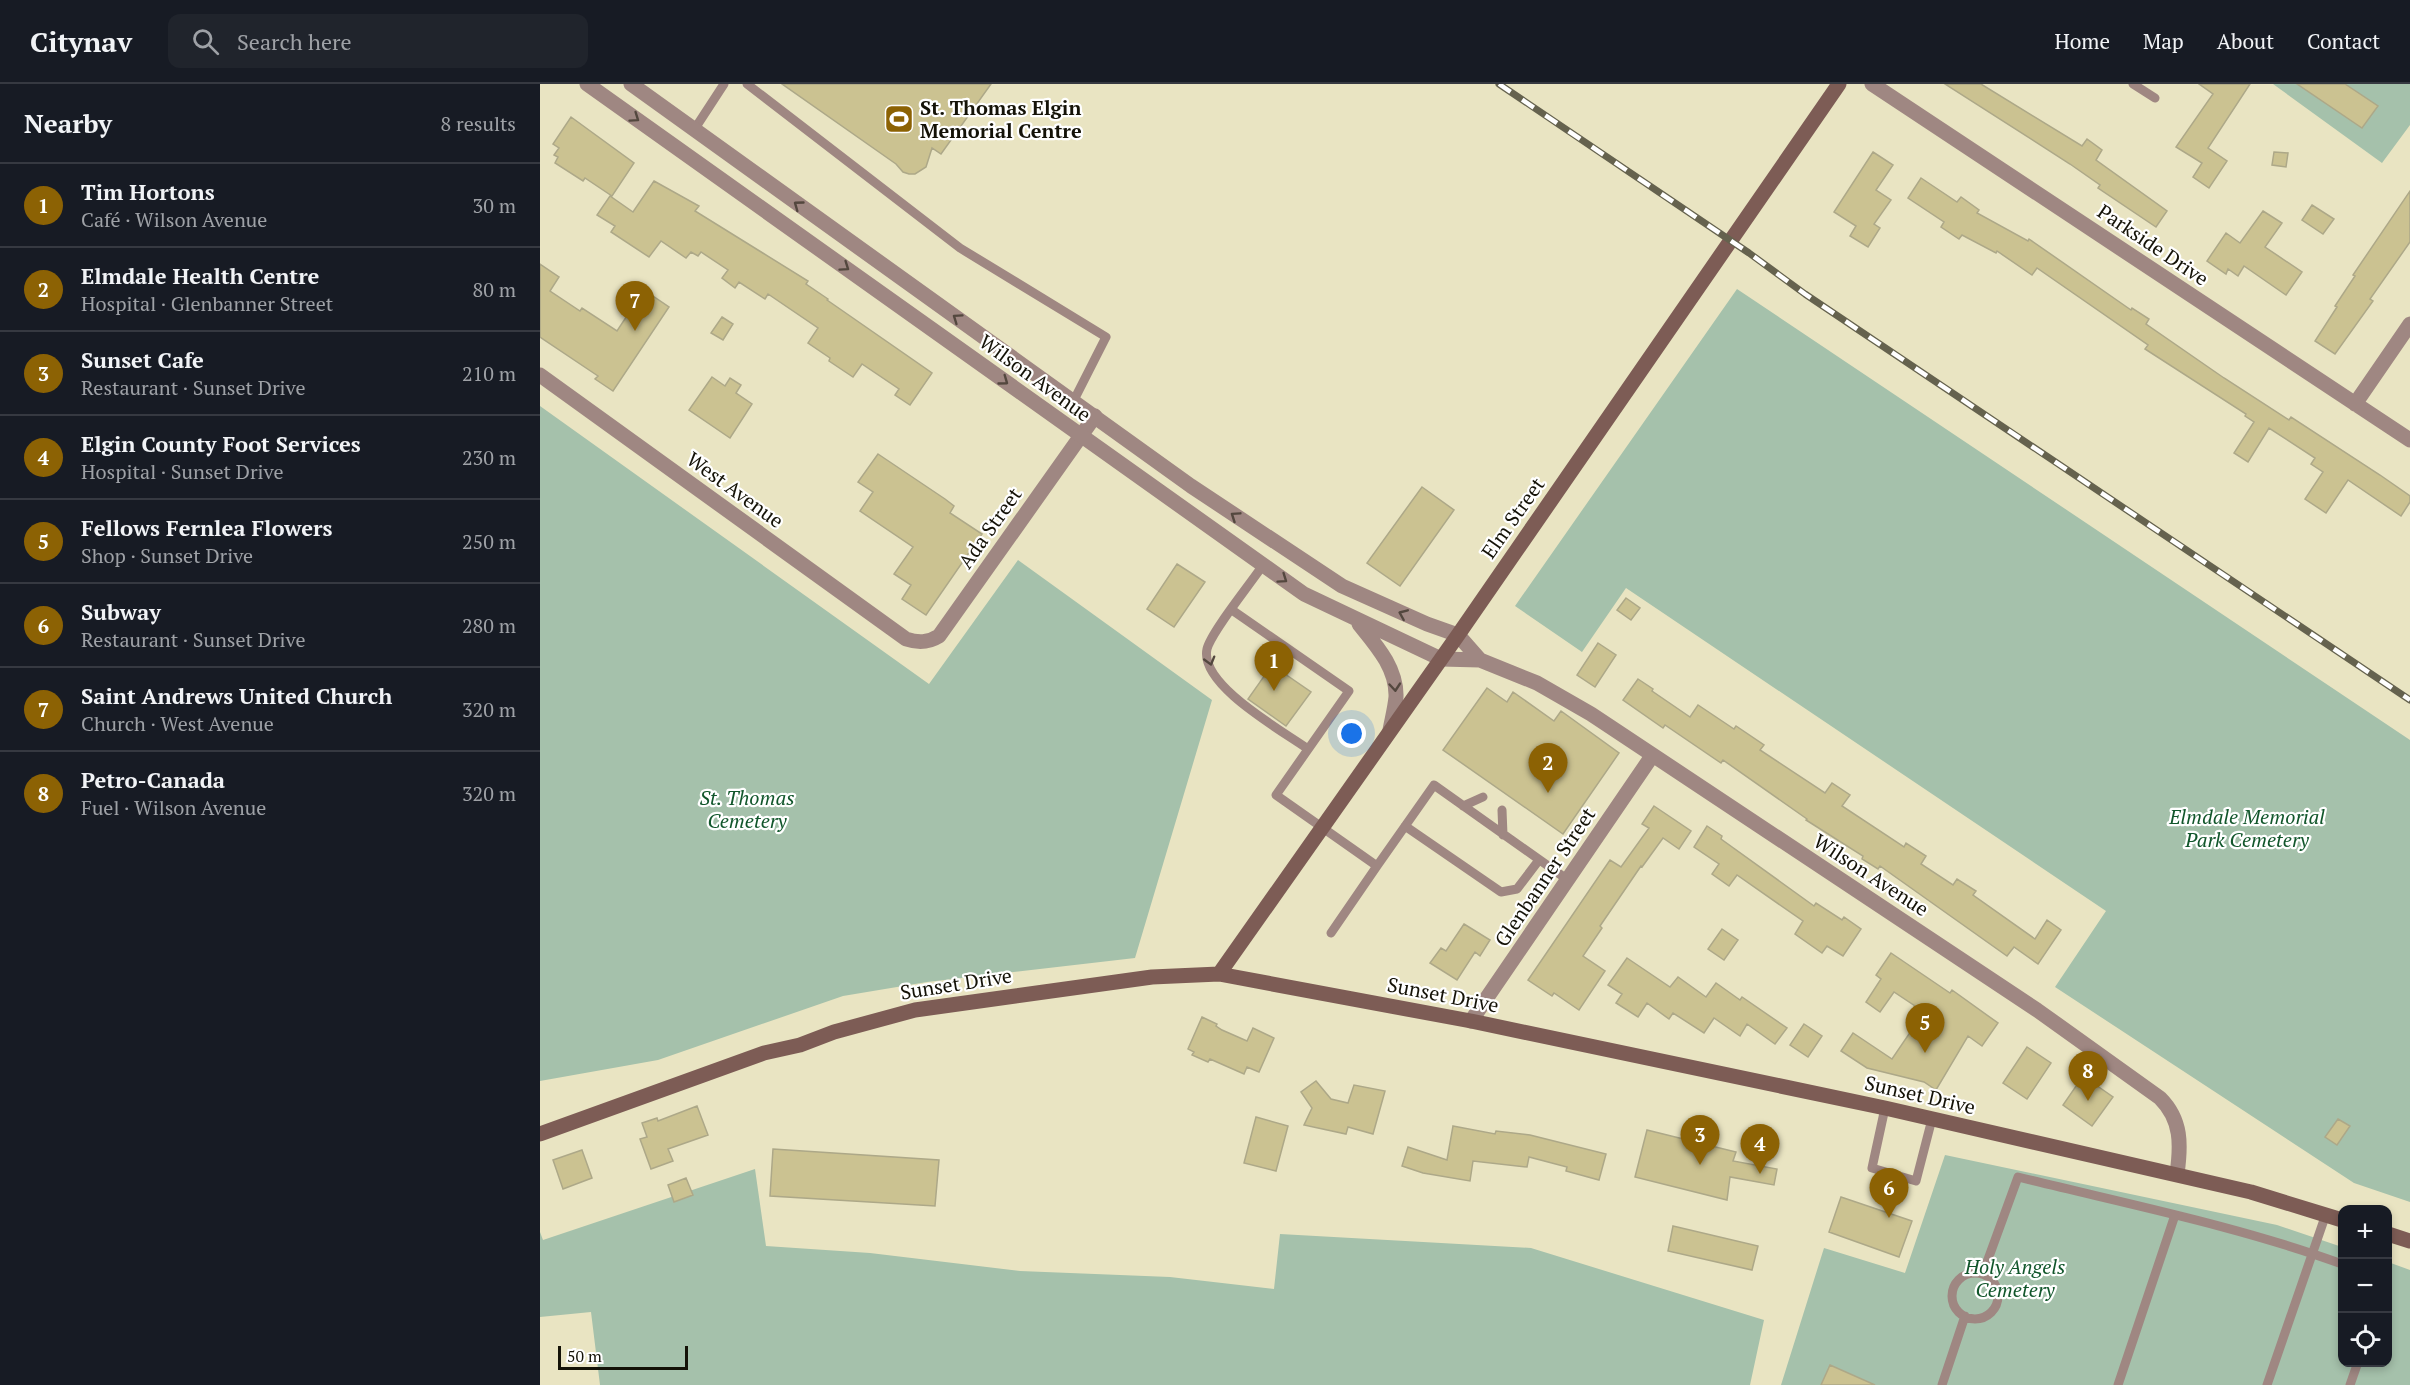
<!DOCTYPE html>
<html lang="en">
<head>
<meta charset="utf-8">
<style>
  :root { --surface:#171b24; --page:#20242c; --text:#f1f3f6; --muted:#9ea1a6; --line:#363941; --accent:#8c6204 }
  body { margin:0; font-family:"PT Serif",serif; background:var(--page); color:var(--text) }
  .controls { position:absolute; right:18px; bottom:18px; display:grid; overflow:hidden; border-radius:12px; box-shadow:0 3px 9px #0003 }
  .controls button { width:54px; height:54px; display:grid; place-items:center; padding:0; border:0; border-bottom:2px solid var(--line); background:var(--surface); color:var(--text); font:30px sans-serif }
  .scale { position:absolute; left:18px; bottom:15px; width:130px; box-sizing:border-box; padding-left:6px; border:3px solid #141207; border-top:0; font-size:16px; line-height:21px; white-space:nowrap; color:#141207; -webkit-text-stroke:4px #fff; paint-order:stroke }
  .you { position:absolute; left:812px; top:650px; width:21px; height:21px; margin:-15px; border:4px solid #fff; border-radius:50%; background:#1a73e8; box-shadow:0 0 0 9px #1a73e833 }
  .badge { display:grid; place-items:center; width:39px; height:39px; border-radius:50%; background:var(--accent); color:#fff; font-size:20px; font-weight:700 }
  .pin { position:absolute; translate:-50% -50px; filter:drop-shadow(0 2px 3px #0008) }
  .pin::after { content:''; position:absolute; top:32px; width:21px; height:18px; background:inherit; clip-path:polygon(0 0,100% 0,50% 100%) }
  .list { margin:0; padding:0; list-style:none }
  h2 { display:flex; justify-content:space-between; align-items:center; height:78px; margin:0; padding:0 24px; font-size:26px }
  h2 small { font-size:20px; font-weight:400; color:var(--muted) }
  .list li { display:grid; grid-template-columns:39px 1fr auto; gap:18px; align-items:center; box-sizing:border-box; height:84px; padding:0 24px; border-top:2px solid var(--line) }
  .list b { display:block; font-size:22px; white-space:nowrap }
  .list p { margin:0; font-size:20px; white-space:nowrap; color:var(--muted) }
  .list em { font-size:20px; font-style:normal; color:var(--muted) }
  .icon { flex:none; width:33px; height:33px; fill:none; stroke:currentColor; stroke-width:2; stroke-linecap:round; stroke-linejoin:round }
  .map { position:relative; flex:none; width:1870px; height:1301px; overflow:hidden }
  header { display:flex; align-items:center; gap:36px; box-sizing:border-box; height:84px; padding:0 30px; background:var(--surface); border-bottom:2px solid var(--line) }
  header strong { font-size:28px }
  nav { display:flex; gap:33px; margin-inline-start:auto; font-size:21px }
  .search { width:420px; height:54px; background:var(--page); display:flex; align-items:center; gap:15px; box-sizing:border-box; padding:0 21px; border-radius:12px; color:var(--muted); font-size:22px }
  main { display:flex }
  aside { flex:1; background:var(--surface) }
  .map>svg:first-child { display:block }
  .green { fill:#a5c1ab }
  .building { fill:#cbc291; stroke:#ada888; stroke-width:1.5 }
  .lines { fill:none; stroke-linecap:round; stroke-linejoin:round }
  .service { stroke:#9f8782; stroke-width:9 }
  .minor { stroke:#9f8782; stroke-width:15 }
  .tertiary { stroke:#9f8782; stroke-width:15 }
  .secondary { stroke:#7d5c55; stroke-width:15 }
  .rail-casing { stroke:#65624e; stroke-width:7 }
  .rail { stroke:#fff; stroke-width:4.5; stroke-dasharray:14; stroke-linecap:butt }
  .oneway { stroke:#53473e }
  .labels { text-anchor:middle; stroke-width:4.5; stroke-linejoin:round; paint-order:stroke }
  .poi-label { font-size:20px; font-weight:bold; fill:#141207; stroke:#fff; text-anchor:start }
  .street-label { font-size:20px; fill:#141207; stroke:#fff }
  .park-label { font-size:20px; font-style:italic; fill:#11562b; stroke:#fff }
</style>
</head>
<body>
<header>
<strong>Citynav</strong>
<div class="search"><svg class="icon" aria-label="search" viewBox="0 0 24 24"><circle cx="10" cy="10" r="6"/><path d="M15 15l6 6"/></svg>Search here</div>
<nav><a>Home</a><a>Map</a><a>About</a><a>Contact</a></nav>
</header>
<main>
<aside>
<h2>Nearby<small>8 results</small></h2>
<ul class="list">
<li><span class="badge">1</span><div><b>Tim Hortons</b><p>Café · Wilson Avenue</p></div><em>30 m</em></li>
<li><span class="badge">2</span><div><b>Elmdale Health Centre</b><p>Hospital · Glenbanner Street</p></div><em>80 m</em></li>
<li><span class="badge">3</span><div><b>Sunset Cafe</b><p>Restaurant · Sunset Drive</p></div><em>210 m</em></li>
<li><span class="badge">4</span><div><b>Elgin County Foot Services</b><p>Hospital · Sunset Drive</p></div><em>230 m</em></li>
<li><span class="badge">5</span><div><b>Fellows Fernlea Flowers</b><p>Shop · Sunset Drive</p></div><em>250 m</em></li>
<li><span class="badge">6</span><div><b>Subway</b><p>Restaurant · Sunset Drive</p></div><em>280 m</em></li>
<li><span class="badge">7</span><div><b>Saint Andrews United Church</b><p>Church · West Avenue</p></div><em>320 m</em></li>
<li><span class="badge">8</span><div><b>Petro-Canada</b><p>Fuel · Wilson Avenue</p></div><em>320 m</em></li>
</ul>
</aside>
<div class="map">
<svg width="1870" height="1301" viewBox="0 0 1870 1301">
  <rect width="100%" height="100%" fill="#e9e4c2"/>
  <!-- green -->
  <path class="green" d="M1733,0H1870V41L1842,79Z
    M1197,205L1870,656V1118L1814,1099L1515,903L1566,827L1086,504L1042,568L975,522Z
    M0,322L389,600L478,476L672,616L595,874L387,898L303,912L118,976L0,997Z
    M1405,1071L1737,1141L1802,1163V1278H1848V1178L1870,1186V1301H1241L1284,1164L1365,1189Z
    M215,1085L226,1162L330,1169L480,1187L630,1193L734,1205L740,1150L991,1164L1224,1236L1210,1301H60L51,1228L0,1233V1148L3,1156Z"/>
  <!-- building -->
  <path class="building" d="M242,0H451L401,70L392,64L386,83L375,90H369L363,88L356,80Z
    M1405,0H1441L1542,62L1547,55L1562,66L1556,76L1627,127L1616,143L1558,104L1560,101L1530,80Z
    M1659,0H1710L1668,64L1687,77L1669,104L1653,93L1662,79L1636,63L1673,10Z
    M1757,0H1805L1838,22L1822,44Z
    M31,33L94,79L72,112L45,94L43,97L15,79L18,73L14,71L19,64L13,60Z
    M1333,68L1353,81L1336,106L1351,116L1334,140L1340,144L1328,163L1310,152L1316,142L1294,128Z
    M1734,68L1748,69L1746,83L1732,81Z
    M1381,94L1417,118L1421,113L1439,126L1437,129L1488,157L1489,155L1591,226L1592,224L1609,235L1606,240L1684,294L1749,336L1751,333L1840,391L1870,412V418L1861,432L1808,396L1786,429L1765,415L1783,388L1771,380L1775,374L1729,344L1708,378L1694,369L1714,338L1705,332L1706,330L1605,265L1608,261L1497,184L1492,191L1457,167L1456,169L1422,151L1419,155L1401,143L1404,138L1368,114Z
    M114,97L159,122L155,127L268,197L266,200L288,215L287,216L392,289L370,321L355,311L359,305L322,280L313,293L289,277L290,274L268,259L278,244L228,210L225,215L199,198L195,204L182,194L188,186L161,168L158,172L151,168L146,174L121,157L109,173L71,148L75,142L57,131L70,112L93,128Z
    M1870,107V158L1830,215L1833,217L1795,270L1775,257L1797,223L1795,222L1815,192L1813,191Z
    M1772,121L1794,135L1783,150L1762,136Z
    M1723,127L1742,139L1725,163L1762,188L1746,211L1704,182L1698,192L1688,185L1686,190L1667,177L1686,149L1700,159Z
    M0,180L19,193L10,207L40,227L42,224L77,247L104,206L129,223L73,307L55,295L58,292L0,253Z
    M182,233L193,240L183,256L171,249Z
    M172,293L185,302L190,294L201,301L196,309L212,320L190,354L149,326Z
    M338,370L405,415L414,422L410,429L442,450L386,531L362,515L371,501L354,490L373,463L320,427L333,408L318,398Z
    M882,403L914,426L860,502L827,479Z
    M637,480L665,498L634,543L607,525Z
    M1086,514L1100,524L1091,536L1077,526Z
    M1058,559L1076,571L1055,603L1037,591Z
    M732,581L771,608L746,642L708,615Z
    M1098,595L1113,605L1112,607L1150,633L1158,621L1194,645L1196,642L1224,661L1220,666L1285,709L1292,699L1310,711L1302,722L1364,763L1366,759L1386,772L1381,780L1413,801L1417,795L1436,807L1433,811L1495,855L1507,836L1521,846L1498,880L1474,863L1467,872L1340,782L1338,785L1322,775L1323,772L1266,736L1267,735L1183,676L1181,679L1125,641L1123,644L1083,616Z
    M947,604L967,618L973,608L1014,637L1021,627L1079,669L1023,750L903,666Z
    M1114,722L1151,747L1139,765L1123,754L1102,783L1101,782L1060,842L1062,844L1043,872L1065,887L1039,926L1014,909L1012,912L988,896L1070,776L1081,783L1109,744L1102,740Z
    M1167,742L1182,752L1181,755L1274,822L1276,819L1302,836L1304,833L1321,845L1303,872L1287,862L1282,869L1255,850L1263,837L1197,791L1189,802L1172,790L1179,780L1154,763Z
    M924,840L950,856L940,872L935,868L917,896L890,879L901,864L906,867Z
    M1182,845L1198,856L1184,876L1168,865Z
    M1351,869L1410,909L1412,906L1458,939L1442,962L1428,952L1396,1006L1384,998L1327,984L1301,967L1313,949L1352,975L1384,928L1354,908L1340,928L1326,918L1341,895L1336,891Z
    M1087,874L1130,903L1138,893L1166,913L1176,899L1200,916L1202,913L1247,944L1235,960L1207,940L1200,952L1174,934L1164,949L1133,929L1129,935L1107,919L1098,933L1076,919L1082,910L1068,901Z
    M662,933L677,940L676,942L682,946L707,957L713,944L734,954L719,988L707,983L704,990L670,975L668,978L652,971L654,968L648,965Z
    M1264,940L1282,952L1268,973L1250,961Z
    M1487,963L1511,979L1487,1015L1463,999Z
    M1543,992L1573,1013L1552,1042L1523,1021Z
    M776,997L791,1015L808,1019L814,1001L845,1007L833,1050L808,1043L806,1050L764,1041L772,1024L761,1008Z
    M157,1022L168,1051L128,1065L133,1077L111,1085L100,1055L107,1053L102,1039L117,1034L118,1037Z
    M716,1033L748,1042L736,1087L704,1079Z
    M1798,1035L1810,1042L1797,1061L1785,1053Z
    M913,1042L955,1050L956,1047L990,1051L1066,1070L1059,1096L1026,1087L1027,1083L989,1073L987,1083L933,1077L930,1097L883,1089L862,1082L868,1063L907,1076Z
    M1107,1046L1196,1068L1193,1077L1237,1085L1234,1101L1190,1093L1187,1116L1095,1093Z
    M233,1065L399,1076L395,1122L230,1112Z
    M42,1066L52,1094L23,1105L13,1076Z
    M146,1094L153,1111L134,1118L128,1101Z
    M1301,1113L1372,1137L1359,1173L1289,1148Z
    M1133,1142L1218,1162L1212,1186L1128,1167Z
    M1290,1281L1335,1301H1281Z"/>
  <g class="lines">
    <!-- service -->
    <path class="service" d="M207,0L420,164L566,253L534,316
      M1593,0L1615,14
      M154,46L184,0
      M723,481C711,499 671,548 667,565C659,601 743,647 768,665
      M692,526L809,607L736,711L837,782L894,701L1028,796
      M923,722L943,713
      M962,726L963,751
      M865,742L961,808L977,805L999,776
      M791,849L837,782
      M1345,1024L1332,1084L1376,1097L1392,1035
      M1412 1212a23 23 0 1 1 46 0a23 23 0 1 1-46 0Z
      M1443,1189L1478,1093C1587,1120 1698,1142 1802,1180
      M1402,1301L1425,1232
      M1578,1301L1635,1131
      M1727,1301L1786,1130
      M1810,1301L1818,1278"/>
    <!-- minor -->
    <path class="minor" d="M1332,0L1870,356
      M0,291L366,555C378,559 388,559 399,552L555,332
      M1815,320L1870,240
      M931,937L1112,672"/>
    <!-- tertiary -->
    <path class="tertiary" d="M47,0L764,510L901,575L940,576L997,599L1051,630L1497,926L1620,1014C1642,1036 1641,1061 1637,1090
      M91,0L651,402L802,502L887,540L918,551L940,576
      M819,540C836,561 857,584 856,613C855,624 852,635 850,646"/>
    <!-- secondary -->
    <path class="secondary" d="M679,890L918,551L1299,0
      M0,1050L224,969L260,961L294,948L375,926L612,893L679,890L931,937L1345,1024L1711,1108L1802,1136
      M1848,1150L1870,1157"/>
    <!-- rail casing -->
    <g class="rail-casing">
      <path id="rail" d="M959,0L1209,169L1265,210L1870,616"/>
    </g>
    <!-- rail -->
    <use href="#rail" class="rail"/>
  </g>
  <!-- one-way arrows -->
  <defs><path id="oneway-chevron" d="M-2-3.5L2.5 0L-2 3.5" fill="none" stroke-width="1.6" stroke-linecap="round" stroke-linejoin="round" transform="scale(1.5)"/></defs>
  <g class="oneway">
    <use href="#oneway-chevron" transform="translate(95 34) rotate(35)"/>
    <use href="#oneway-chevron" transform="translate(258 121) rotate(-144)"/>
    <use href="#oneway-chevron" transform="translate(305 183) rotate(35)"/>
    <use href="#oneway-chevron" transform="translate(417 234) rotate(-145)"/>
    <use href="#oneway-chevron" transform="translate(464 297) rotate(36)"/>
    <use href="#oneway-chevron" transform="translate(695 432) rotate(-146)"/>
    <use href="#oneway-chevron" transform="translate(743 495) rotate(35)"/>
    <use href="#oneway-chevron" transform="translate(863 530) rotate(-157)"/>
    <use href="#oneway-chevron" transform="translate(670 577) rotate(74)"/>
    <use href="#oneway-chevron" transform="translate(855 603) rotate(85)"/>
  </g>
  <!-- icons -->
  <defs>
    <g id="stadium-square" transform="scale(1.5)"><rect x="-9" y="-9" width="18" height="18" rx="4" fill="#8c6204" stroke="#fff"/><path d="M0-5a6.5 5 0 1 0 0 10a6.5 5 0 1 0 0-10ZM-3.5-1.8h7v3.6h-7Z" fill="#fff"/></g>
  </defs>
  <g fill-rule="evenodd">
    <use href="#stadium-square" x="359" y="35"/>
  </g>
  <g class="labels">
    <!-- poi labels -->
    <g class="poi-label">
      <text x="380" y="31">St. Thomas Elgin<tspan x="380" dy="23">Memorial Centre</tspan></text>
    </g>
    <!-- street labels -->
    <g class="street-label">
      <text transform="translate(1613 161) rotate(34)" y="7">Parkside Drive</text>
      <text transform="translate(495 294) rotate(36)" y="7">Wilson Avenue</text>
      <text transform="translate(195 406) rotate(36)" y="7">West Avenue</text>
      <text transform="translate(973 434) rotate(-55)" y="7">Elm Street</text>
      <text transform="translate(450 444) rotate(-55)" y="7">Ada Street</text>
      <text transform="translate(1331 791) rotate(33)" y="7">Wilson Avenue</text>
      <text transform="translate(1005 793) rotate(-56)" y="7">Glenbanner Street</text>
      <text transform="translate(416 900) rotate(-9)" y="7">Sunset Drive</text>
      <text transform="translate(903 911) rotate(11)" y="7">Sunset Drive</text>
      <text transform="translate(1380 1011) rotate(13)" y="7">Sunset Drive</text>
    </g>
    <!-- park labels -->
    <g class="park-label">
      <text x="207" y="721">St. Thomas<tspan x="207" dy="23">Cemetery</tspan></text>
      <text x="1707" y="740">Elmdale Memorial<tspan x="1707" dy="23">Park Cemetery</tspan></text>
      <text x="1475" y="1190">Holy Angels<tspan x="1475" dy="23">Cemetery</tspan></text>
    </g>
  </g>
</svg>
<div class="controls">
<button>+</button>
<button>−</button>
<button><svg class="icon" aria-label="locate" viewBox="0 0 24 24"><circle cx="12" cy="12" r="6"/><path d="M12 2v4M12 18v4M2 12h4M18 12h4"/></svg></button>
</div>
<div class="scale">50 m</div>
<div class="you"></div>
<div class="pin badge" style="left:734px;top:607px">1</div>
<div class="pin badge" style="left:1008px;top:709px">2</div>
<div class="pin badge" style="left:1160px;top:1081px">3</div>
<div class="pin badge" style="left:1220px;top:1090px">4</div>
<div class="pin badge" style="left:1385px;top:969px">5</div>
<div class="pin badge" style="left:1349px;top:1134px">6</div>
<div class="pin badge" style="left:95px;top:247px">7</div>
<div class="pin badge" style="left:1548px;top:1017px">8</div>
</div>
</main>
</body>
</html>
